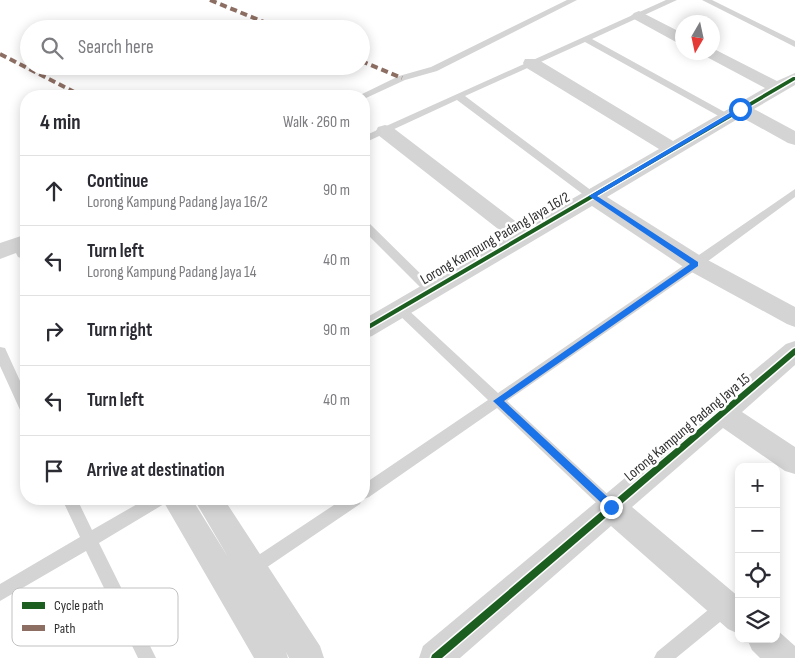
<!DOCTYPE html>
<html lang="en">
<head>
<meta charset="utf-8">
<style>
  :root { --surface:#fff; --page:#f2f2f3; --text:#2b2b33; --muted:#7c7c81; --line:#e1e1e2 }
  body { margin:0; font-family:"Sofia Sans Condensed",sans-serif; background:var(--page); color:var(--text) }
  .controls { position:absolute; right:15px; bottom:15px; display:grid; overflow:hidden; border-radius:10px; box-shadow:0 2px 12px #0003 }
  .controls button { width:45px; height:45px; display:grid; place-items:center; padding:0; border:0; border-bottom:1px solid var(--line); background:var(--surface); color:var(--text); font:25px sans-serif }
  .compass { position:absolute; left:675px; top:15px; width:45px; height:45px; border-radius:50%; background:var(--surface); box-shadow:0 2px 12px #0003; rotate:189deg }
  .stop { position:absolute; width:15px; height:15px; margin:-11px; border:4px solid #1a73e8; border-radius:50%; background:#fff }
  .stop.end { background:#1a73e8; border-color:#fff; box-shadow:0 1px 5px #0008 }
  .list { margin:0; padding:0; list-style:none }
  h2 { display:flex; justify-content:space-between; align-items:center; height:65px; margin:0; padding:0 20px; font-size:21px }
  h2 small { font-size:16px; font-weight:400; color:var(--muted) }
  .list li { display:grid; grid-template-columns:32px 1fr auto; gap:15px; align-items:center; box-sizing:border-box; height:70px; padding:0 20px; border-top:1px solid var(--line) }
  .list b { display:block; font-size:19px; white-space:nowrap }
  .list p { margin:0; font-size:16px; white-space:nowrap; color:var(--muted) }
  .list em { font-size:16px; font-style:normal; color:var(--muted) }
  .icon { flex:none; width:28px; height:28px; fill:none; stroke:currentColor; stroke-width:2; stroke-linecap:round; stroke-linejoin:round }
  .map { position:relative; flex:none; width:795px; height:658px; overflow:hidden }
  .search { position:absolute; background:var(--surface); box-shadow:0 2px 12px #0003; left:20px; top:20px; width:350px; height:55px; display:flex; align-items:center; gap:12px; box-sizing:border-box; padding:0 18px; border-radius:28px; color:var(--muted); font-size:19px }
  .panel { position:absolute; background:var(--surface); box-shadow:0 2px 12px #0003; left:20px; top:90px; width:350px; height:415px; border-radius:20px }
  .map>svg:first-child { display:block }
  .lines { fill:none; stroke-linecap:round; stroke-linejoin:round }
  .service { fill:#d4d4d4; fill-rule:evenodd }
  .minor { fill:#d4d4d4; fill-rule:evenodd }
  .quiet { stroke:#8d6e63; stroke-width:4; stroke-dasharray:7 4; stroke-linecap:butt }
  .cycleway-casing { stroke:#fff; stroke-width:3 }
  .cycleway { fill:#1b5e20; fill-rule:evenodd }
  .route { fill:#1a73e8 }
  .labels { text-anchor:middle; stroke-width:5; stroke-linejoin:round; paint-order:stroke }
  .street-label { font-size:15px; fill:#303030; stroke:#fff }
  .key { fill:#fff; stroke:#c1c1c1; stroke-width:1 }
  .key-label { font-size:14px; fill:#303030 }
</style>
</head>
<body>
<div class="map">
<svg width="795" height="658" viewBox="0 0 795 658">
  <rect width="100%" height="100%" fill="#fff"/>
  <g class="lines">
    <!-- service -->
    <path class="service" d="M567,0H577L437,71L405,80L366,98L358,96L399,76L431,67Z
      M666,0H677L592,39L730,115V119H724L585,42L465,96L596,194L597,196L596,198H588L457,100L364,143V136Z
      M702,0H712L795,41V47Z
      M795,189V197L700,267L507,401L616,502L619,507L616,512L611,514L606,512L497,408L369,497L364,499V484L488,400L396,312L394,309L396,306H404L498,393Z
      M364,221L368,222L435,288L437,291L435,294H427L364,231Z
      M0,347L5,348L26,394V414L21,412L0,366Z
      M62,499H77L92,530L146,499H166L164,504L99,543L156,658H138L86,551L0,601V584L80,537Z
      M343,499H362L360,504L257,574L251,577L245,574L243,569L245,564Z
      M725,599L731,601L733,607L731,613L676,658H654L657,652L719,601Z"/>
    <!-- minor -->
    <path class="minor" d="M639,11L682,33V44L676,42L634,19L631,16L634,13Z
      M712,48L777,81L795,73V85L754,109L795,131V145L788,143L741,117L607,197L704,258L795,307V327L787,324L688,270L592,206L372,336L364,339V319L507,236L378,135L376,131L378,127L385,125L392,127L523,227L659,149L525,67L523,63L525,59H537L673,141L765,88L703,55L701,52H712Z
      M21,236L26,237V260L18,257L16,253L0,259V243Z
      M795,341V365L742,412L795,447V474L785,471L723,428L632,507L739,597V634L728,629L611,526L460,658H419L423,646L786,344Z
      M162,499H192L228,557L194,499H224L320,646L324,658H289L286,652L288,658H254Z
      M776,629L795,646V658H760L752,650L747,639H776Z"/>
    <!-- quiet -->
    <path class="quiet" d="M210,0L281,29
      M0,54L82,96
      M361,61L402,78"/>
    <!-- cycleway casing -->
    <g class="cycleway-casing">
      <path id="cycleway" d="M793,77H795V80L364,332V327Z
        M795,348V355L442,658H431L432,655L793,349Z"/>
    </g>
    <!-- cycleway -->
    <use href="#cycleway" class="cycleway"/>
  </g>
  <!-- route -->
  <path class="route" d="M738,108L744,109L597,196L698,262V266L504,401L615,504V510L611,512L493,401L690,264L589,196Z"/>
  <g class="labels">
    <!-- street labels -->
    <g class="street-label">
      <text transform="translate(495 238) rotate(-30)" y="5">Lorong Kampung Padang Jaya 16/2</text>
      <text transform="translate(687 427) rotate(-40)" y="5">Lorong Kampung Padang Jaya 15</text>
    </g>
  </g>
  <!-- legend -->
  <rect x="12" y="588" width="166" height="58" rx="8" class="key"/>
  <rect x="22" y="602" width="23" height="7" fill="#1b5e20"/>
  <rect x="22" y="625" width="23" height="6" fill="#8d6e63"/>
  <g class="key-label">
    <text x="54" y="610">Cycle path</text>
    <text x="54" y="633">Path</text>
  </g>
</svg>
<div class="controls">
<button>+</button>
<button>−</button>
<button><svg class="icon" aria-label="locate" viewBox="0 0 24 24"><circle cx="12" cy="12" r="6"/><path d="M12 2v4M12 18v4M2 12h4M18 12h4"/></svg></button>
<button><svg class="icon" aria-label="layers" viewBox="0 0 24 24"><path d="M12 4l9 5-9 5-9-5zM3 14l9 5 9-5"/></svg></button>
</div>
<svg class="compass" viewBox="-18 -18 36 36"><path d="M0-13l5 13h-10z" fill="#e53935"/><path d="M0 13l5-13h-10z" fill="#7c7c81"/></svg>
<div class="stop" style="left:740px;top:109px"></div>
<div class="stop end" style="left:611px;top:507px"></div>
<div class="search"><svg class="icon" aria-label="search" viewBox="0 0 24 24"><circle cx="10" cy="10" r="6"/><path d="M15 15l6 6"/></svg>Search here</div>
<section class="panel">
<h2>4 min<small>Walk · 260 m</small></h2>
<ul class="list">
<li><svg class="icon" aria-label="ahead" viewBox="0 0 24 24"><path d="M12 20V5M6 11l6-6 6 6"/></svg><div><b>Continue</b><p>Lorong Kampung Padang Jaya 16/2</p></div><em>90 m</em></li>
<li><svg class="icon" aria-label="left" viewBox="0 0 24 24"><path d="M17 20v-9H6M10 6l-5 5 5 5"/></svg><div><b>Turn left</b><p>Lorong Kampung Padang Jaya 14</p></div><em>40 m</em></li>
<li><svg class="icon" aria-label="right" viewBox="0 0 24 24"><path d="M7 20v-9h11M14 6l5 5-5 5"/></svg><div><b>Turn right</b></div><em>90 m</em></li>
<li><svg class="icon" aria-label="left" viewBox="0 0 24 24"><path d="M17 20v-9H6M10 6l-5 5 5 5"/></svg><div><b>Turn left</b></div><em>40 m</em></li>
<li><svg class="icon" aria-label="arrive" viewBox="0 0 24 24"><path d="M6 21V4h12l-3 4 3 4H6"/></svg><div><b>Arrive at destination</b></div></li>
</ul>
</section>
</div>
</body>
</html>
